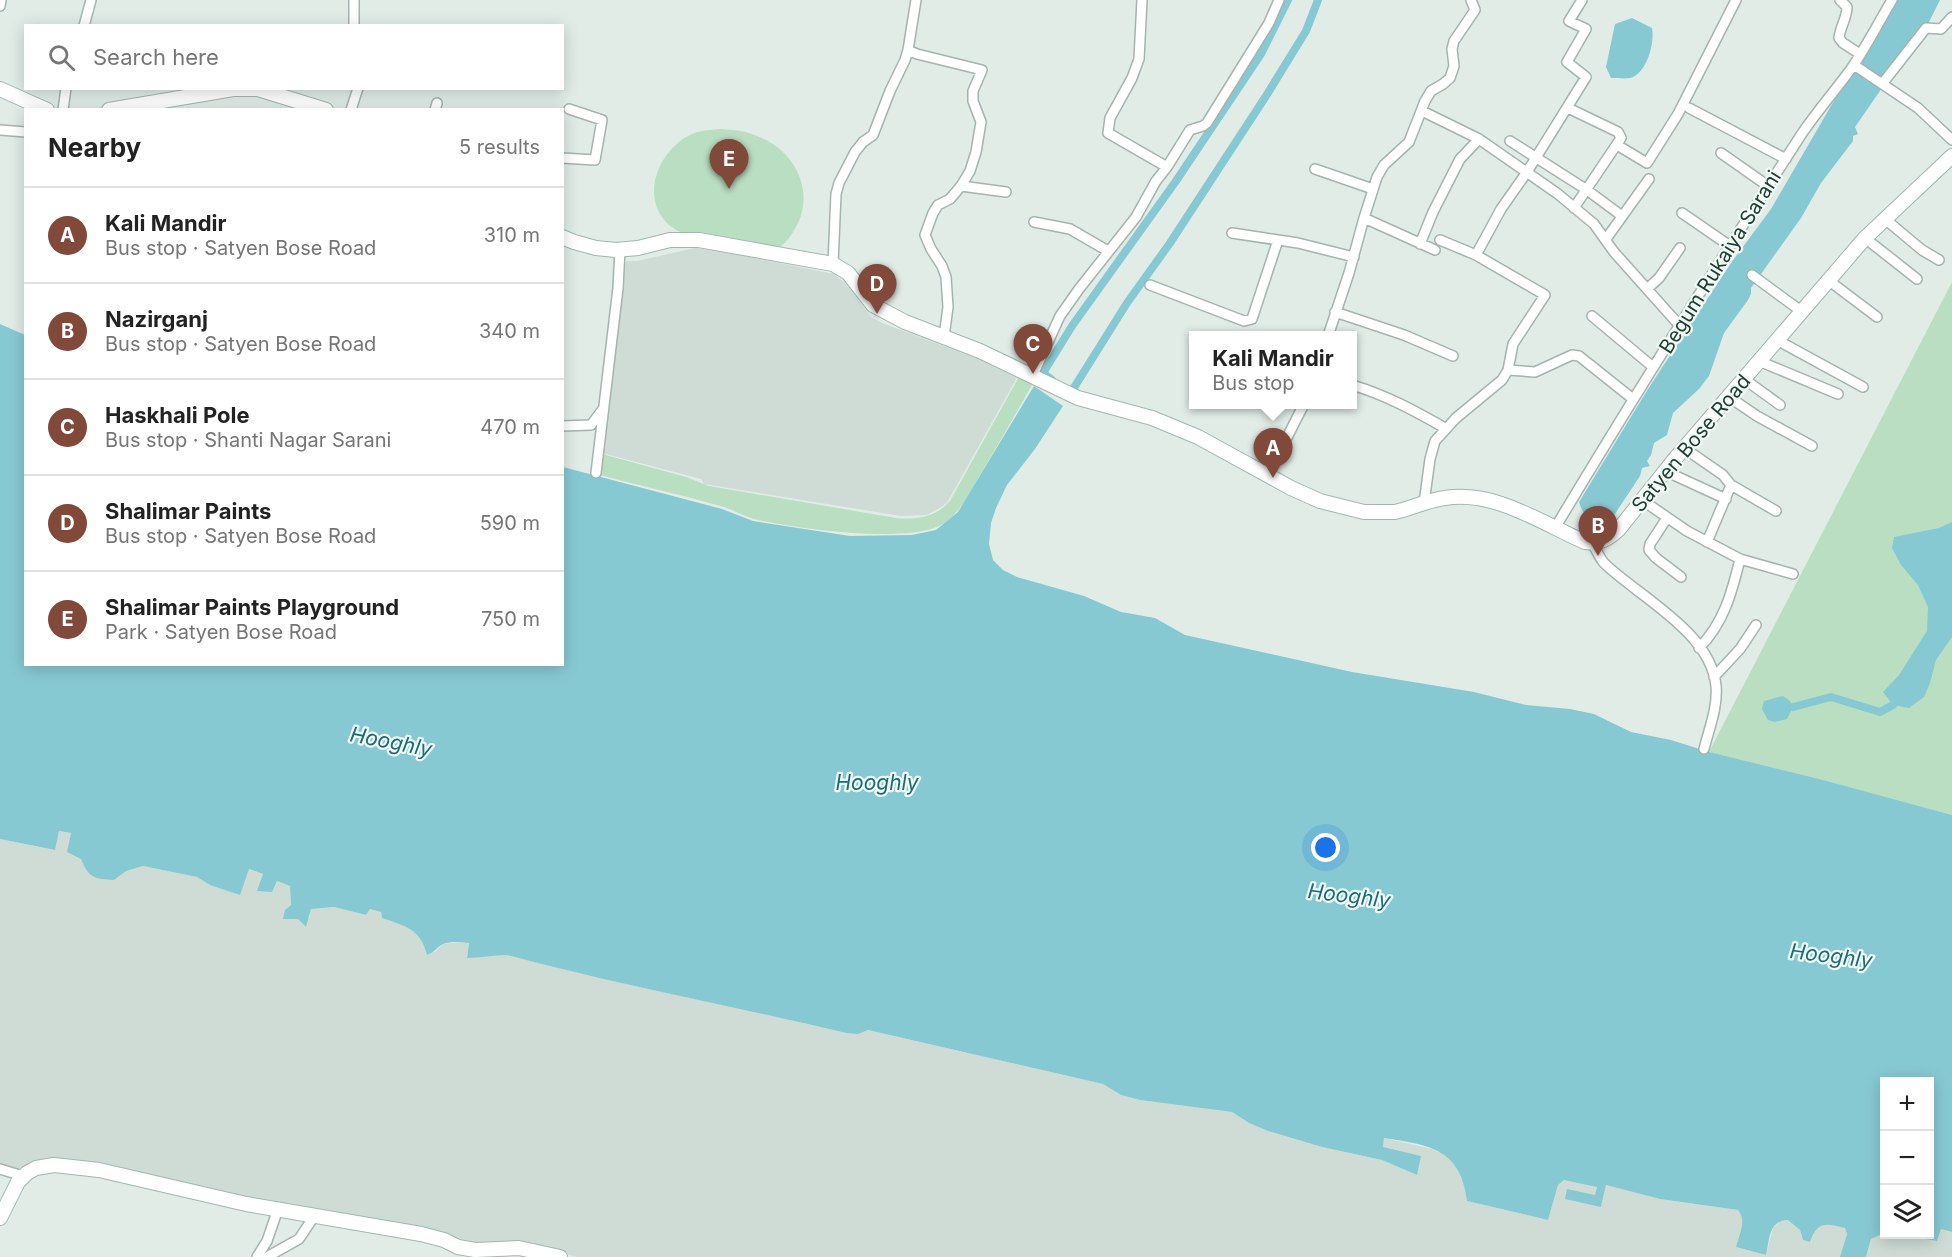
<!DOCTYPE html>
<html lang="en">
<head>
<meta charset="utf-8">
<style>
  :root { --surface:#fff; --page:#f6f6f6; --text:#222; --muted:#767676; --line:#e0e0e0; --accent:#814939 }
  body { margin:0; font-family:Inter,sans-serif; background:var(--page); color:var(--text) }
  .controls { position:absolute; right:18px; bottom:18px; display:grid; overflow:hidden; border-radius:0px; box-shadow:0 3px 15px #0003 }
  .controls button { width:54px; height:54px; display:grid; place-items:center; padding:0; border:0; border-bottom:2px solid var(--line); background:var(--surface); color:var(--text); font:30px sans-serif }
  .you { position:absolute; left:1326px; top:848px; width:21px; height:21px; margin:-15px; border:4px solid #fff; border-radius:50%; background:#1a73e8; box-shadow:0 0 0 9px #1a73e833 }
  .badge { display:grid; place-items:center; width:39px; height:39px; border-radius:50%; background:var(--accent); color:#fff; font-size:20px; font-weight:700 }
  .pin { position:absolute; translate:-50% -50px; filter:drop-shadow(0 2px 3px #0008) }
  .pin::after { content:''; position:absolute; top:32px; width:21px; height:18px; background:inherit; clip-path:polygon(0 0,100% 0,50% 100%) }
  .popup { position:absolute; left:1189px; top:331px; width:168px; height:78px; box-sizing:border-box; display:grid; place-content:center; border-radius:0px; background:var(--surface); filter:drop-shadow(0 2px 4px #0005); font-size:20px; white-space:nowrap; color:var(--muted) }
  .popup b { font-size:22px; color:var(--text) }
  .popup::after { content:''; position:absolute; left:50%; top:100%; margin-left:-12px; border:12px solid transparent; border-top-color:var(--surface) }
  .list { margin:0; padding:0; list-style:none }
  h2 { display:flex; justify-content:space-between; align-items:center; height:78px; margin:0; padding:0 24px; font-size:26px }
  h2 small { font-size:20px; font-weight:400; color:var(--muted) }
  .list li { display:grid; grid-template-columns:39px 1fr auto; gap:18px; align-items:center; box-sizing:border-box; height:96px; padding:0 24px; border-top:2px solid var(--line) }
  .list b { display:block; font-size:22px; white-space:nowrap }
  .list p { margin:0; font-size:20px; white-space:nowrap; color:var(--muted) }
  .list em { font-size:20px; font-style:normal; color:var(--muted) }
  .icon { flex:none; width:33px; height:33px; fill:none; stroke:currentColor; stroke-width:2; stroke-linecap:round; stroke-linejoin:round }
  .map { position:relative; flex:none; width:1952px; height:1257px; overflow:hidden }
  .search { position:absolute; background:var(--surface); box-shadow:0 3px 15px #0003; left:24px; top:24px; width:540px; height:66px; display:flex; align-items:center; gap:15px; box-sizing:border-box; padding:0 21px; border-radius:0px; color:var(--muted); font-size:22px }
  .panel { position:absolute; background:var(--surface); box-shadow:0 3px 15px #0003; left:24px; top:108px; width:540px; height:558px; border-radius:0px }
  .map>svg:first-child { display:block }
  .built { fill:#cfdcd6 }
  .green { fill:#b9dec2 }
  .water { fill:#87c9d3 }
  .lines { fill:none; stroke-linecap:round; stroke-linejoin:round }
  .canal { stroke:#87c9d3; stroke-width:8 }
  .street-casing { stroke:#a4b4ae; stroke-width:12 }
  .secondary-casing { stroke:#9fb8af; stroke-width:16 }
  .street { stroke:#fff; stroke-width:9 }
  .secondary { stroke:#fff; stroke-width:14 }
  .labels { text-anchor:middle; stroke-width:4.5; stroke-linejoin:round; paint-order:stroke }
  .street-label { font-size:20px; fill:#213d35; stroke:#f2f9f5 }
  .water-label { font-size:21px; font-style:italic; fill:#196d7b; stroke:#f2f9f5 }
</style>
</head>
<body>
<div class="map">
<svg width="1952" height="1257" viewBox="0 0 1952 1257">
  <rect width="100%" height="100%" fill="#e1ece7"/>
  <!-- built -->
  <path class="built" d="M699,247L834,274L847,285L871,317L882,323L1019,374L948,501L943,506L927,515L901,516L704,484L701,479L602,453L624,265L627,261H637Z
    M59,831L71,833L86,871L114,880L126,870L143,866L197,877L210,885L248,869L263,874L258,891L276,880L290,886L291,905L284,919H309L311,909L334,907L366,915L370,909L381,912L382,918L405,926L418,934L425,946L435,952L443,944L460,942L469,943L467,958L492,955H507L630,985L766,1014L846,1033L868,1030L1103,1084L1121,1095L1140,1100L1232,1112L1249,1123L1268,1131L1322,1147L1382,1160L1417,1175L1383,1147L1384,1138L1432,1149L1446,1155L1453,1162L1461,1174L1465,1186L1467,1201L1548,1220L1558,1185L1564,1180H1570L1597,1186L1595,1195L1601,1207L1606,1185L1660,1199L1738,1210L1742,1215L1743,1223L1736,1247L1766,1255L1773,1228L1780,1221L1788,1220L1794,1223L1800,1230L1803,1240L1810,1242L1813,1233L1821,1225L1831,1224L1845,1228L1847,1234L1841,1257H577L541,1247L471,1245L438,1231L213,1192L134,1172L63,1159L14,1169L0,1165V839L54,850Z
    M1941,1229L1952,1232V1257H1866L1871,1239L1883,1233L1884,1234L1900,1235L1937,1241Z"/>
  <!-- green -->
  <path class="green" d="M721,129C734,130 746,131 757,136C796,150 818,195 793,232C789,239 782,248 773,249C763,250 743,245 732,243C712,241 682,238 667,223C640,196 659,150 690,135C700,130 711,130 721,129Z
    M1952,282V815L1709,752Z
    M1020,375L1033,383C1017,412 1000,441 983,470C973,487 963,509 946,522C914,546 793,528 754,519C743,516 734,510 724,507C683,495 641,486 600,475L602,454L686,477L709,486L896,518C917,520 936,517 950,501Z"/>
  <!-- water -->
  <path class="water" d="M1896,0H1940L1926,28L1887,82L1859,62Z
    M1632,18L1652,28C1655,42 1647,74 1630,78C1625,79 1617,78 1611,78L1606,67L1615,24Z
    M1853,68L1882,88L1855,127L1858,134L1853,136V141L1821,183L1801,218L1751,288V294L1748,300L1724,333L1709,376L1699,389L1673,413L1667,435L1654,443L1651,455L1647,461L1650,466L1642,468L1640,476L1601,535L1598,536C1593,524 1582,514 1579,502L1648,389L1731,263L1771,209Z
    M0,324L25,335L26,664H562L563,467L722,509L753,521L850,536L912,535L936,530L958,512L1034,386L1063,406L1035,449L1007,485L996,508L991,523L989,544L993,560L1003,570L1017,577L1084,596L1121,612L1155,618L1185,635L1352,672L1474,692L1526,705L1570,709L1594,714L1631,732L1671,740L1709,752L1819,779L1952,815V1232L1941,1229L1937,1241L1900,1235L1930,1234V1082H1884V1233L1871,1239L1866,1257H1840L1847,1234L1845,1228C1826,1223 1817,1221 1810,1242L1803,1240L1800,1230L1788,1220C1768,1221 1770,1239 1766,1255L1736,1247C1739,1235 1747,1220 1738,1210L1660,1199L1606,1185L1601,1207L1565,1199L1567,1189L1595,1195L1597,1187L1564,1180L1558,1185L1548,1220L1467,1201C1461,1149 1430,1145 1384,1138L1383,1147L1421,1156L1417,1175L1382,1160L1322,1147L1268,1131L1249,1123L1232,1112L1140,1100L1121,1095L1103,1084L868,1030L858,1034L846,1033C733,1006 619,985 507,955C493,955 481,958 467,958L469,943C462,942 451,941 443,944C438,946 435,952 427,955C421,929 405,926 382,918L381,912L370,909L366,915L334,907L311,909L306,927L298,919H283L285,910L291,905L290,886L277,881L272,892L257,891L263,874L249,869L240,895L210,885L197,877L143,866L126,871L114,880C95,879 88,878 81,859L67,852L71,833L59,831L55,850L0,839Z
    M1952,522V637L1936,660L1930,683L1924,697L1909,708L1893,705L1883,692L1899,675L1927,631L1928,607L1918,585L1901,565L1892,548L1894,537L1939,528Z
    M1783,696L1790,701L1793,707L1787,719L1775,722L1768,720L1762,709L1764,701Z"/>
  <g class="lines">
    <!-- canal -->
    <path class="canal" d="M1052,380L1043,373L1072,326L1176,181L1261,54L1288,0
      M1067,392L1070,394L1127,303L1170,243L1266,96L1306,31L1318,0
      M1793,707L1831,697L1880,712L1893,705"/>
    <!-- street casing -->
    <g class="street-casing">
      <path id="street" d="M354,0V26
        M916,0L908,50L917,54L982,70L973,91V101L981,122L976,152L970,171L961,186L950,199L938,205L933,213L925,235L931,249L942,266L946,277L948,307L944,337
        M1142,0L1139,59L1132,78L1110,118L1108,133L1167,167
        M1840,0L1847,7C1847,18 1840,27 1839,38L1843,43L1860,54
        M0,6L1,0
        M84,26L91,0
        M1854,65L1918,108L1952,140
        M1882,84L1926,28L1941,29L1952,17
        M1568,108L1618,132L1621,138L1574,208
        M1689,108L1786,159
        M63,110L66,88
        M351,110L358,88
        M435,110L437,103
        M1422,111L1479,139L1558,194L1594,224L1614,252L1680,326
        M0,130L26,132
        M1510,141L1587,190L1622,216
        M1617,145L1647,163L1678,114L1736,0
        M1721,153L1768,186
        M562,158L595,160L602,120L569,109
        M1315,169L1373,189
        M961,186L1006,192
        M1682,213L1730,246
        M1364,218L1435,250
        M1885,219L1922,250L1939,260
        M1034,222L1070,229L1108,251
        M1232,233L1298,243L1354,257
        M1865,238L1917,279
        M1606,239L1649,179
        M1420,244L1433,212L1460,159L1479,139
        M1476,255L1501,209L1527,172L1586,77L1567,62L1586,29L1569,21L1582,0
        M833,264L836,194L839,183L855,152L863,142L873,135L890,91L905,60L908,50
        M1752,275L1801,311
        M1828,280L1877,317
        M1150,285L1244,321L1252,319L1278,240
        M1647,289L1659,278L1680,248
        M1335,312L1404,335L1453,356
        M1592,316L1653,367
        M1328,336L1349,273L1364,218L1377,177L1384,165L1409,142L1425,101L1431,91L1443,84L1450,78L1454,66L1452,49L1454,41L1475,10L1471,0
        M1777,340L1863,387
        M1759,361L1838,394
        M1508,370L1535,372L1572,355L1579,356L1633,399
        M1033,375L1060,316L1079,289L1136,217L1156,181L1167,167L1190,130L1203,126L1207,123L1269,23L1279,0
        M1744,379L1780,405
        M1352,385C1386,395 1415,411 1445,428
        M1729,397L1757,416L1812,446
        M562,426L591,425L603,409
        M1684,448L1723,475L1731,485L1707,542
        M1665,471L1726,499
        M596,473L618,288L620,250
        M1268,475L1304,404
        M1731,485L1776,511
        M1642,500L1687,531L1740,559L1793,574
        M1424,503L1430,459L1435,441L1456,418L1502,380L1508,370L1513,344L1545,295L1476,255L1440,240
        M1667,518L1650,544L1649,550L1656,558L1681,577
        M1555,528C1634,396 1717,265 1801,135C1817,111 1836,90 1853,66C1867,45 1879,22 1892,0
        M1592,543C1596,549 1599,557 1604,563C1639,597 1711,632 1716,686C1718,707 1709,729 1704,749
        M1699,648C1724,623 1732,592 1740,559
        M1714,677L1740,649L1756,625
        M0,1169L23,1176
        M257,1257L267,1241L278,1209
        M267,1257L299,1239L315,1215"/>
    </g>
    <!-- secondary casing -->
    <g class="secondary-casing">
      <path id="secondary" d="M0,89L47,110
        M109,110L233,89H258L326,110
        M562,237L574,242L596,248L616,250L638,248L670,240H699L833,264L848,273L873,305L905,322L980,351L1078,398L1152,418L1198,437L1291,488L1320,501L1364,512H1395C1412,508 1428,500 1445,498C1495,490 1541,523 1585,542C1600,544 1608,539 1619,529L1674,460L1865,238L1952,156
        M0,1218L18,1182L27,1173L36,1168L54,1165L99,1170L246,1204L421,1234L444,1240L458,1247L475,1250L519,1248L560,1257"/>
    </g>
    <!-- street -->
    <use href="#street" class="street"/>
    <!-- secondary -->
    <use href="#secondary" class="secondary"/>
  </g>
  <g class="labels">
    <!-- street labels -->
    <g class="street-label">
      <text transform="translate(1720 262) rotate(-58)" y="7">Begum Rukaiya Sarani</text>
      <text transform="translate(1691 443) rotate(-50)" y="7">Satyen Bose Road</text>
    </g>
    <!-- water labels -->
    <g class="water-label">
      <text transform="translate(391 742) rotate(11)" y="7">Hooghly</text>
      <text x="877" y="790">Hooghly</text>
      <text transform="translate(1349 896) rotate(7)" y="7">Hooghly</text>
      <text transform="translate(1831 956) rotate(7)" y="7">Hooghly</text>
    </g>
  </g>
</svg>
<div class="controls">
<button>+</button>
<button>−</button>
<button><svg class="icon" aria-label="layers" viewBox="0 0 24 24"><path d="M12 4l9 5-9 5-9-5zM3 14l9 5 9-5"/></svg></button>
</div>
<div class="you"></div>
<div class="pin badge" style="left:1273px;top:478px">A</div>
<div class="popup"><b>Kali Mandir</b>Bus stop</div>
<div class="pin badge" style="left:1598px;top:556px">B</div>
<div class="pin badge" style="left:1033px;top:374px">C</div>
<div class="pin badge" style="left:877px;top:314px">D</div>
<div class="pin badge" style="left:729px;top:189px">E</div>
<div class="search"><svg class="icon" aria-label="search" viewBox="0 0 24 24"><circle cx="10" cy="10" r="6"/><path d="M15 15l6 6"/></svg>Search here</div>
<section class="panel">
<h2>Nearby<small>5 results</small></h2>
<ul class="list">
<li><span class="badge">A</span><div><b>Kali Mandir</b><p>Bus stop · Satyen Bose Road</p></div><em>310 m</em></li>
<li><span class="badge">B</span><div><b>Nazirganj</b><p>Bus stop · Satyen Bose Road</p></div><em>340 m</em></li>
<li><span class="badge">C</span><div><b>Haskhali Pole</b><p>Bus stop · Shanti Nagar Sarani</p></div><em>470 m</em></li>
<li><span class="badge">D</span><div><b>Shalimar Paints</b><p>Bus stop · Satyen Bose Road</p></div><em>590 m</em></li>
<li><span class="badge">E</span><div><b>Shalimar Paints Playground</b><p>Park · Satyen Bose Road</p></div><em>750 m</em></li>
</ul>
</section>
</div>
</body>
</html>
